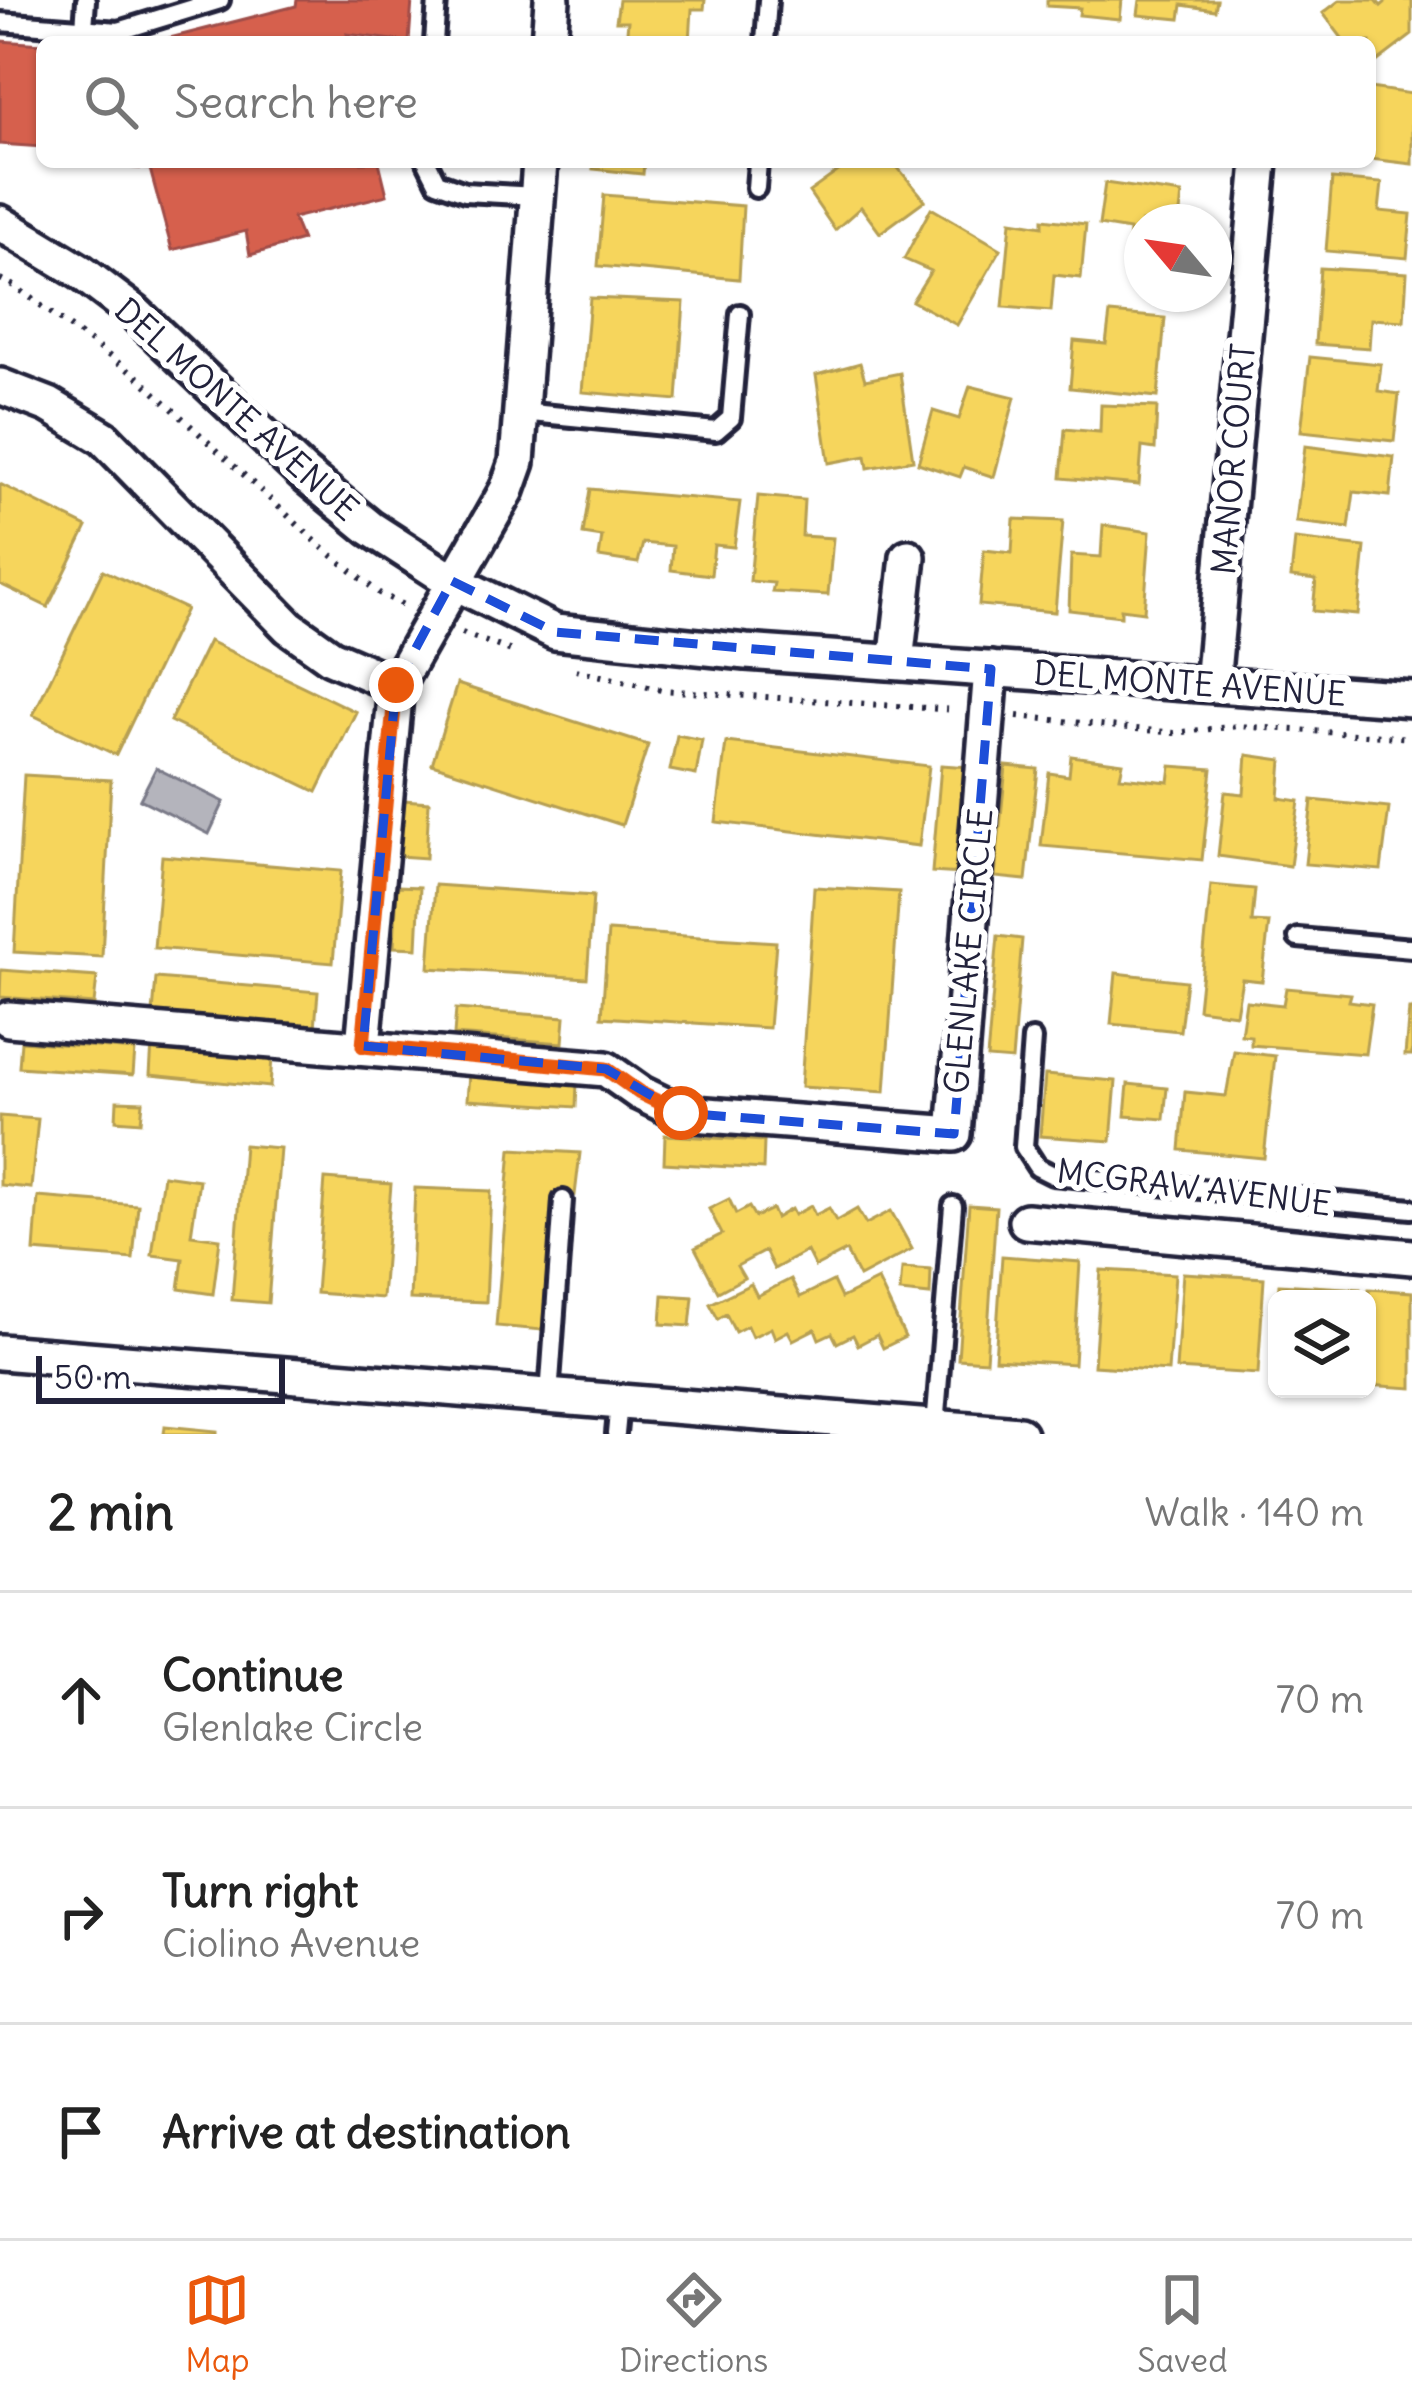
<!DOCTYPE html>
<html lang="en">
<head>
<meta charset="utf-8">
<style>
  :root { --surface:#fff; --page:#f2f2f2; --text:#222; --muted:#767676; --line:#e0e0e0; --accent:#ea580c }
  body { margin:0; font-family:Delius,sans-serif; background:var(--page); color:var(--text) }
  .controls { position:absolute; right:36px; bottom:36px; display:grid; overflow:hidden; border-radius:18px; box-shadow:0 3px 9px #0004 }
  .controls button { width:108px; height:108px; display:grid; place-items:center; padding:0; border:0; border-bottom:3px solid var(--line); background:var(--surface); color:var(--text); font:60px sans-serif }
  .compass { position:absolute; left:1124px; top:204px; width:108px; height:108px; border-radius:50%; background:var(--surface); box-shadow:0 3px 9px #0004; rotate:299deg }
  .scale { position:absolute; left:36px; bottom:30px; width:249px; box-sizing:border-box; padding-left:12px; border:6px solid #22223b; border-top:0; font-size:33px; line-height:42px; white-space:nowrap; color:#22223b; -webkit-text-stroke:9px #fff; paint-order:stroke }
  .stop { position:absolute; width:36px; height:36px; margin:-27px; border:9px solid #ea580c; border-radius:50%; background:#fff }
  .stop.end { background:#ea580c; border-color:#fff; box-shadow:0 3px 12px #0008 }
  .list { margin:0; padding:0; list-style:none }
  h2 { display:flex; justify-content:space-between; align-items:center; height:156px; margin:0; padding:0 48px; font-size:51px }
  h2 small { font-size:39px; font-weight:400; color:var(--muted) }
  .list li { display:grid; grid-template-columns:78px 1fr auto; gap:36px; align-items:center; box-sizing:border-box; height:216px; padding:0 48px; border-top:3px solid var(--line) }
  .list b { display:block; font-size:45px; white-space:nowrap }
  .list p { margin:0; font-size:39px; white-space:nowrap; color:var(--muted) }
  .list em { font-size:39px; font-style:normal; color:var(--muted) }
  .icon { flex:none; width:66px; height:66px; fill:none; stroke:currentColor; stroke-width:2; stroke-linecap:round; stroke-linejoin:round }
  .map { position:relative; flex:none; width:1412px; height:1434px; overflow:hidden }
  .search { position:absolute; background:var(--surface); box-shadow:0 3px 9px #0004; left:36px; right:36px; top:36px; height:132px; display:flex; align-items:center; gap:30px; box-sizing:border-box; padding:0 42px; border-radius:18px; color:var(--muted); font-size:45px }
  .sheet { height:804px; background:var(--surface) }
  nav { display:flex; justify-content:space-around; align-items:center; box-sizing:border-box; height:168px; border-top:3px solid var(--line); background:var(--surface); font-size:33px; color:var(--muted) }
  nav a { display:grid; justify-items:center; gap:6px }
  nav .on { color:var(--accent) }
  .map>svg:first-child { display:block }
  .water { fill:#b4b4bc; stroke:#7a7a88; stroke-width:3 }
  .homes { fill:#f6d55c; stroke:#b69f52; stroke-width:3 }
  .shops { fill:#d6604d; stroke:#a04d48; stroke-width:3 }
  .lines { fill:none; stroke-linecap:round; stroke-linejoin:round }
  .service-casing { stroke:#22223b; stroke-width:26 }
  .minor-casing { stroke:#22223b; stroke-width:42 }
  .path { stroke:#22223b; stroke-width:6; stroke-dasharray:3 9; stroke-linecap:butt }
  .service { stroke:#fff; stroke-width:16 }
  .minor { stroke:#fff; stroke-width:33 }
  .route { stroke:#ea580c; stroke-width:15 }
  .marked { fill:none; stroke:#1d4ed8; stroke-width:9; stroke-dasharray:24 15; stroke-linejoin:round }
  .labels { text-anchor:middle; stroke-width:12; stroke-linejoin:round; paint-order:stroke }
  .street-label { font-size:33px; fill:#22223b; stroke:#fff }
</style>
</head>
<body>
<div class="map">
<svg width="1412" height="1434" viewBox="0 0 1412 1434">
  <rect width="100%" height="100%" fill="#fff"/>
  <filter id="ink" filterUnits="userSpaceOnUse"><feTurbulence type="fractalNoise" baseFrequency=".00833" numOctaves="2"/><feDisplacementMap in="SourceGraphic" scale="24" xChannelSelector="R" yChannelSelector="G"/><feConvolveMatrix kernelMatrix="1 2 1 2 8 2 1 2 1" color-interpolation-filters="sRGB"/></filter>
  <g filter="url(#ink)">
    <!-- water -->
    <path class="water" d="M156,768L224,802L209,834L140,799Z"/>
    <!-- homes -->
    <path class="homes" d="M619,0H705L704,9H692L690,42H626L628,21H616Z
      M1047,0H1122L1120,19L1079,15L1080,8L1047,6Z
      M1140,0H1217L1215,10L1182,5L1180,19L1138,15Z
      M1340,0H1376L1381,6L1388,0H1412V35L1370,67V42H1345L1323,13Z
      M1370,88L1412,94V164L1370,159Z
      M594,162H644L643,174L593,169Z
      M851,162H893L925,200L880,233L861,207L835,230L809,192Z
      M1332,179L1382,183L1379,211L1411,214L1407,258L1326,251Z
      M1105,183L1182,194L1179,222H1142V264L1127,262L1129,230L1099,225Z
      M604,195L743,206L739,279L598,266Z
      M931,208L1001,249L957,325L912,301L931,271L904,259Z
      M1043,219L1086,224L1081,278L1054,275L1051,311L1003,307L1011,221L1043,226Z
      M1320,268L1407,273L1404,321L1371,319L1369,348L1315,344Z
      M590,298L684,302L677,400L582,392Z
      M1110,313L1165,318L1158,397L1070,388L1074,341L1106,344Z
      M1310,357L1381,364L1378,391L1399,394L1394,441L1301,431Z
      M860,363L865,380L900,373L913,460L868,468L866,456L829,463L816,375Z
      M970,386L1015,397L994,477L964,467L960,477L918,463L933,411L959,419Z
      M1101,405L1157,407L1155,449L1142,447L1139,485L1061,478L1065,429L1100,432Z
      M1305,446L1394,457L1390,496L1354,492L1349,528L1296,522Z
      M0,484L87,527L48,607L0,584Z
      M590,489L740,502L734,547L714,545L711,575L671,570L673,546L643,543L638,563L599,557L602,537L583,534Z
      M758,496L804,500L802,536L833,538L828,595L772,592L774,583L750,581Z
      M1014,519L1063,521L1055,612L979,605L984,550L1012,553Z
      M1103,525L1150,532L1144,612L1121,609V616L1069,610L1071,555L1101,557Z
      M1295,539L1365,547L1358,615L1313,611L1316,580L1291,577Z
      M103,570L186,609L116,755L33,715Z
      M209,641L356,712L317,792L170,721Z
      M457,684L648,745L622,825L432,764Z
      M677,735L702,740L696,775L670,770Z
      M726,742L929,766L919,846L716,822Z
      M1247,755L1282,760L1279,798L1299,801L1290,866L1218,856L1225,792L1244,794Z
      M1071,756L1123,763L1120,777L1169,782L1171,766L1212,769L1202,860L1041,846L1049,773L1069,776Z
      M941,765L969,767L961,874L932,872Z
      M1006,766L1038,769L1026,880L995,877Z
      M24,775L111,780L102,957L14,952Z
      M403,800L429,802L426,858L399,856Z
      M1312,800L1389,808L1381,870L1305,864Z
      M162,856L341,871L333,963L154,948Z
      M435,885L593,896L587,978L429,968Z
      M1211,885L1255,889L1252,922L1269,923L1262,981L1242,979L1236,1014L1198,1009Z
      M397,886L420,887L417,948L394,947Z
      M814,887L899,892L885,1092L801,1087Z
      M608,931L776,942L769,1028L602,1017Z
      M998,936L1022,939L1012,1060L987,1058Z
      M1,970L97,977L94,1004L0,997Z
      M1116,973L1186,981L1180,1031L1111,1024Z
      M156,978L318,992L315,1027L153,1013Z
      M1286,988L1351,994L1349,1001L1372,1004L1365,1054L1251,1045V1036L1241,1035L1246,1001L1283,1005Z
      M456,1009L565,1017L563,1043L454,1035Z
      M1409,1009H1412V1055H1405Z
      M21,1041L135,1050L133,1075L19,1067Z
      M152,1044L272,1057L270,1087L150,1075Z
      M1234,1051L1275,1056L1264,1158L1180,1150L1185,1092L1226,1096Z
      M469,1074L577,1082L576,1107L467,1100Z
      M1045,1075L1116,1081L1111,1141L1040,1136Z
      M1128,1084L1167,1088L1164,1119L1125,1116Z
      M117,1101L143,1102L141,1122L116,1120Z
      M0,1116L38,1119L31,1188L0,1185Z
      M665,1135L764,1141L763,1169L664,1163Z
      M244,1145L280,1148L268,1303L232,1300Z
      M511,1149L580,1153L575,1195L554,1193L542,1330L496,1326Z
      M163,1175L199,1180L191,1235L220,1239L213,1294L179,1289L183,1259L152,1255Z
      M325,1179L391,1184L382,1298L316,1293Z
      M415,1188L491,1191L486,1302L410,1299Z
      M38,1197L138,1205L133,1259L34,1251Z
      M729,1199L736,1214L749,1207L755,1217L772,1209L776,1218L791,1209L794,1215L811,1206L815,1215L829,1208L836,1221L857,1209L866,1224L891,1211L912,1249L859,1277L846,1251L815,1267L807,1251L774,1269L765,1251L737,1266L744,1278L718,1292L695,1248L722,1234L709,1209Z
      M969,1205L996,1207L986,1361L958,1359Z
      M1002,1256L1080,1262L1074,1364L995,1359Z
      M902,1268L931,1270L930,1295L900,1292Z
      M1101,1270L1175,1274L1168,1371L1094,1366Z
      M1183,1273L1264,1278L1258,1374L1176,1369Z
      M791,1279L800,1297L833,1281L841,1298L878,1280L905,1337L883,1348L877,1335L858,1345L853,1335L837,1343L832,1333L819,1339L815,1329L793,1340L788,1331L775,1338L771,1328L752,1337L747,1326L735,1332L726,1314L718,1319L710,1304L751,1284L757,1296Z
      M1279,1284L1360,1289V1299H1278Z
      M1369,1289L1412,1292V1388L1367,1385Z
      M663,1295L693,1297L690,1326L661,1324Z
      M165,1426L217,1431V1434H164Z"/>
    <!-- shops -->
    <path class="shops" d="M297,0H412L409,42L347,34L349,42H154L296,6Z
      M0,41L42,44V147L0,144Z
      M61,162H379L387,195L293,218L302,240L250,255L246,231L172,250L150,169Z"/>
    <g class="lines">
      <!-- service casing -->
      <g class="service-casing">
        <path id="service" d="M0,22L119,31L220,0
          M84,28L86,0
          M434,42L437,0
          M765,42L768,0
          M427,162L437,182L465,192L537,196
          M756,188L758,162
          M521,412L716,431L731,418L740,314
          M1298,938L1412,948
          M1032,1039L1024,1147L1037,1167L1053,1175L1412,1209
          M549,1396L563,1200
          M935,1427L953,1206
          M616,1434L619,1402"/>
      </g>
      <!-- minor casing -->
      <g class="minor-casing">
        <path id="minor" d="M549,42L552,0
          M0,223L81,272L135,313L303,473L370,528L452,581L555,632L746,652L1412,699
          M0,386L49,405L104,438L289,627L331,657L396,685
          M896,662L908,557
          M1212,684L1260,162
          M9,1019L606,1069L640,1093L681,1113L954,1134L991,669
          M363,1046L396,685L507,490L517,462L540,162
          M1026,1221L1412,1257
          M0,1352L1019,1434"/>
      </g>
      <!-- path -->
      <path class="path" d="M0,279L16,287L139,378L324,549L379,593L407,607
        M462,633L517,653
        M576,670L661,690L956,710
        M1017,716L1174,733L1238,726L1412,738"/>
      <!-- service -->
      <use href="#service" class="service"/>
      <!-- minor -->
      <use href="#minor" class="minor"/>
    </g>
  </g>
  <g class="lines" filter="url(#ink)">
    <!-- route -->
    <path class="route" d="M396,685L363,1046L606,1069L640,1093L681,1113"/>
  </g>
  <!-- marked area -->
  <path class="marked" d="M452,581L555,632L991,669L954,1134L681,1113L606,1069L363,1046L396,685Z"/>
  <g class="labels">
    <!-- street labels -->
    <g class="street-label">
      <text transform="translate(237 409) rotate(42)" y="12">DEL MONTE AVENUE</text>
      <text transform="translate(1233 459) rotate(-85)" y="12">MANOR COURT</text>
      <text transform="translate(1190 683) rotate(4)" y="12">DEL MONTE AVENUE</text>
      <text transform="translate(968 951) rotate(-85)" y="12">GLENLAKE CIRCLE</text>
      <text transform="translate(1194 1187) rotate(7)" y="12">MCGRAW AVENUE</text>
    </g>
  </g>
</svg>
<div class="controls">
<button><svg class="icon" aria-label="layers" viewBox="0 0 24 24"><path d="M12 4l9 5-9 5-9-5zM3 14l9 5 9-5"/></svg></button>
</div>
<svg class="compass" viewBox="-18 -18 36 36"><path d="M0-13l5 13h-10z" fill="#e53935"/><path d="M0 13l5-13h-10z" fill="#767676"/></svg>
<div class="scale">50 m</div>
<div class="stop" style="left:681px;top:1113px"></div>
<div class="stop end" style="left:396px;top:685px"></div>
<div class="search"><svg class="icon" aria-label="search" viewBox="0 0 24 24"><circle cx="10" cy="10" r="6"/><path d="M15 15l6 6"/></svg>Search here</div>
</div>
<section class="sheet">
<h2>2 min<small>Walk · 140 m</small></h2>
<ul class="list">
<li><svg class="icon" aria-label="ahead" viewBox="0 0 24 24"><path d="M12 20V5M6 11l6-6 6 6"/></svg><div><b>Continue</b><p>Glenlake Circle</p></div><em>70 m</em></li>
<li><svg class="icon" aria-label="right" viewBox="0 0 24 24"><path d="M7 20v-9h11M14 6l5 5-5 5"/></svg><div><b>Turn right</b><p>Ciolino Avenue</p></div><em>70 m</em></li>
<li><svg class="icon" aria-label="arrive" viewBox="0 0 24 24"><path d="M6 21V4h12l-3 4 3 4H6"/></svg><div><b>Arrive at destination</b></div></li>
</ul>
</section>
<nav>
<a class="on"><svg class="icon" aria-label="map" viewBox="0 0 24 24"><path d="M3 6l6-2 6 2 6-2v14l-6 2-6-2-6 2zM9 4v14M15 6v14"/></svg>Map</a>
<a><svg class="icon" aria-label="directions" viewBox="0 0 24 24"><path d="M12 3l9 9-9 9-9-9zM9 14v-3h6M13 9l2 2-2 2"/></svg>Directions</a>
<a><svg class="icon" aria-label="saved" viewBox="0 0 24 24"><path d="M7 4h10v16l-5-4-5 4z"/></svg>Saved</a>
</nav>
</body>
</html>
